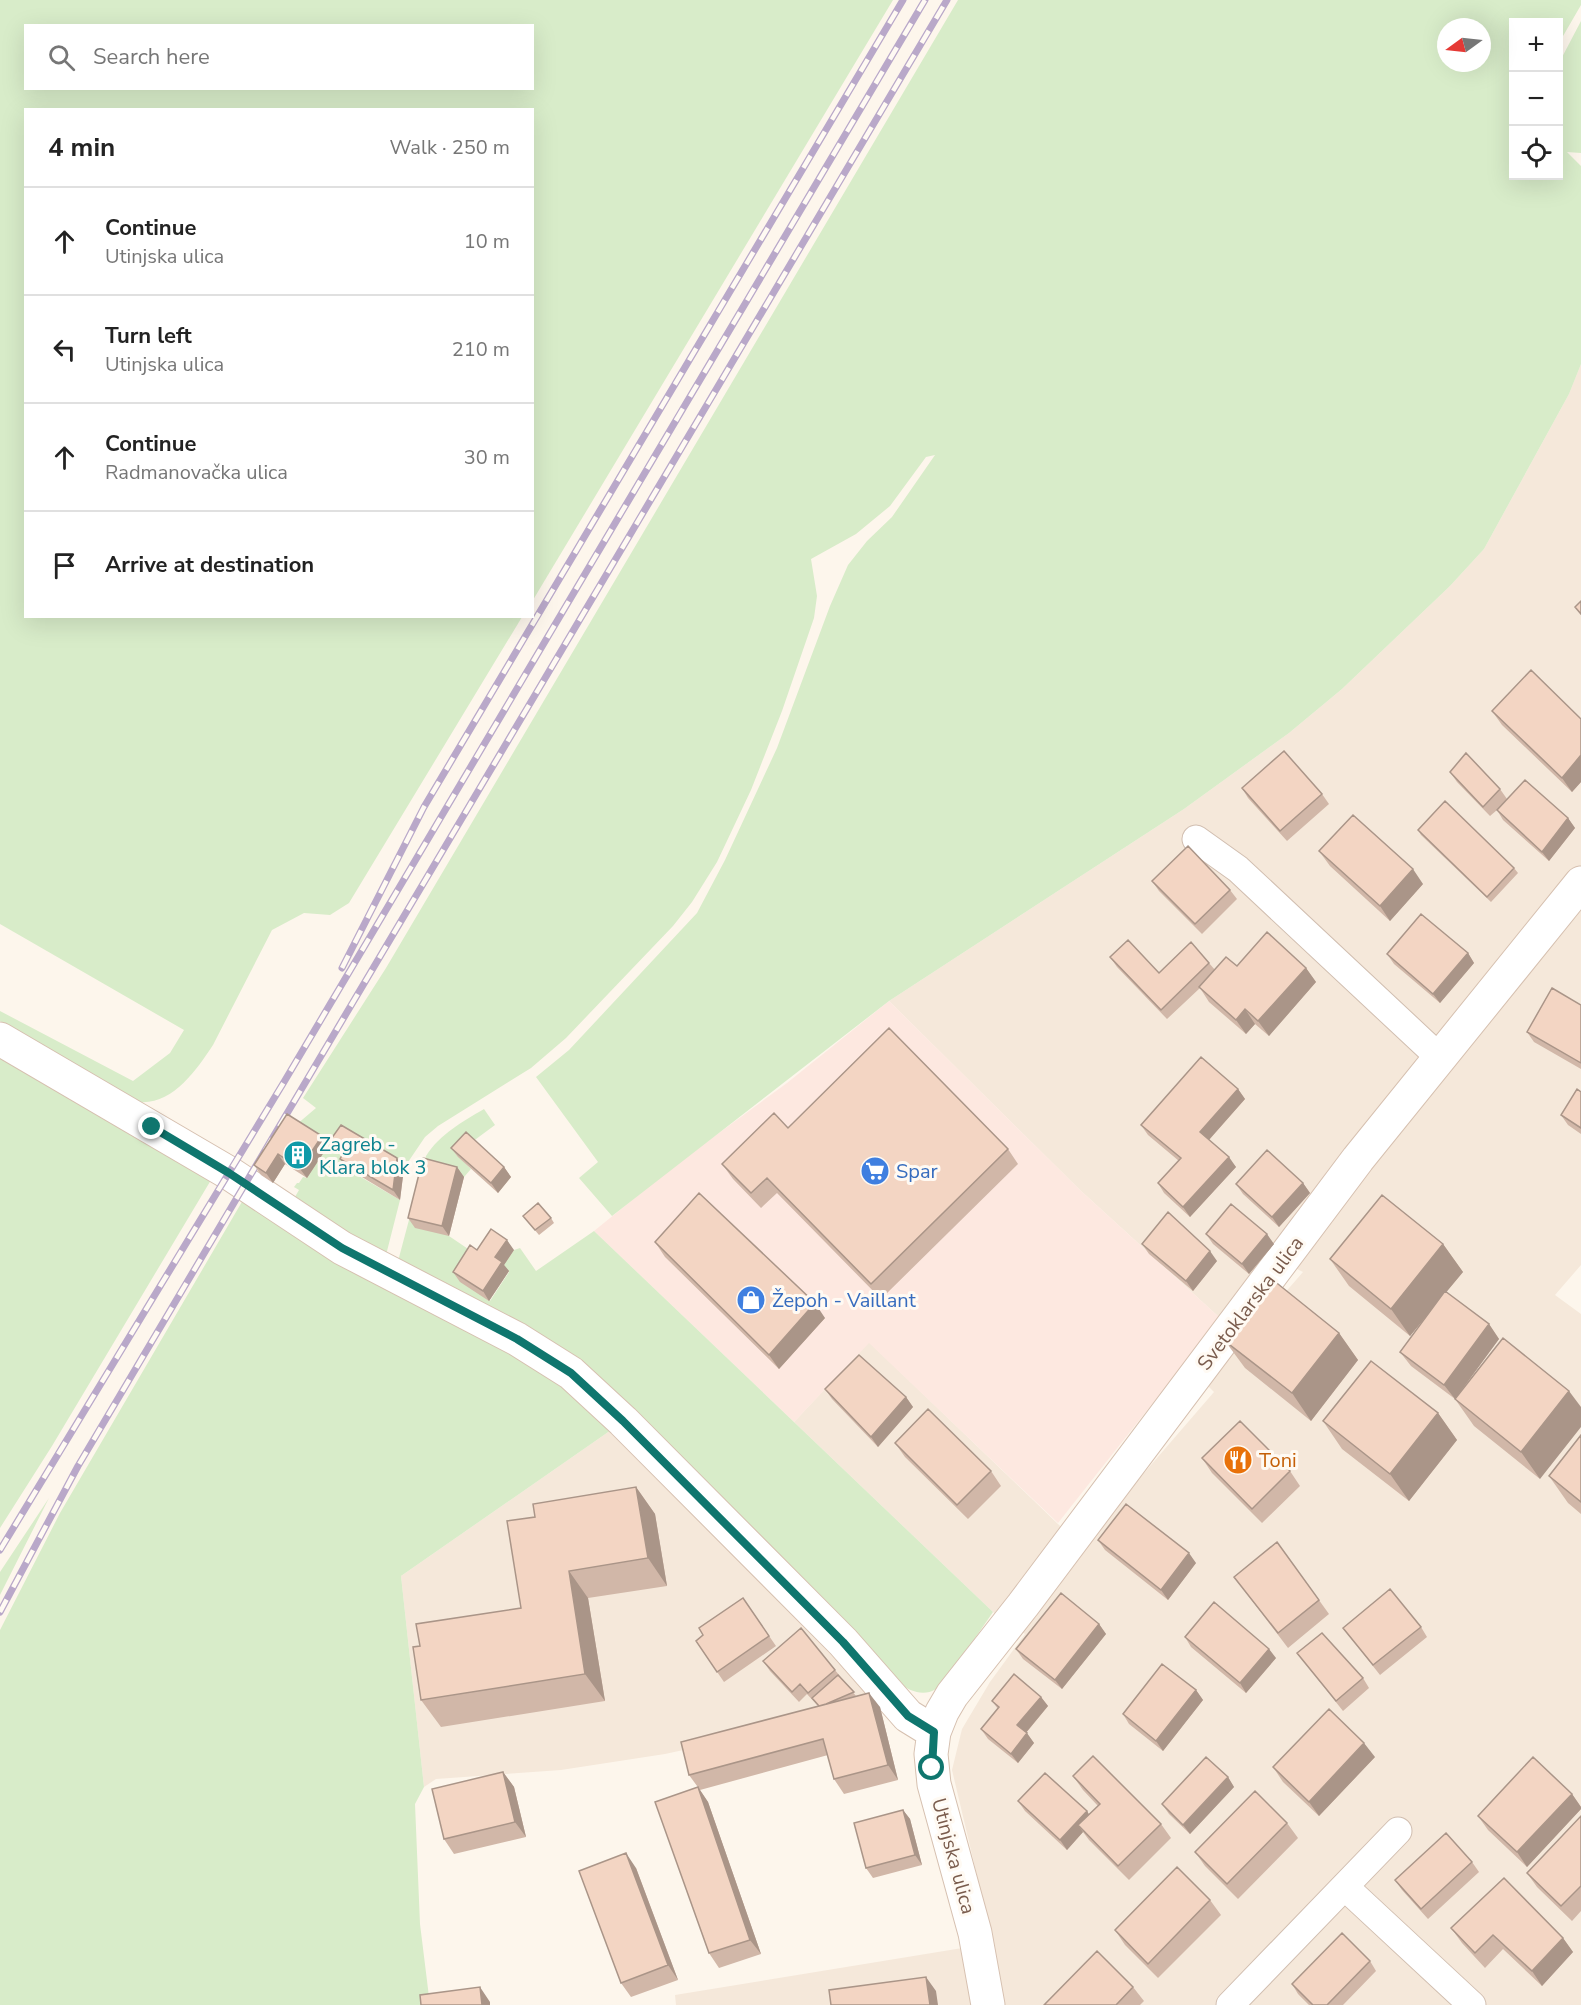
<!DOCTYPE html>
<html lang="en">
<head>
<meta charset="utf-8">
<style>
  :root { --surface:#fff; --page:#f6f6f6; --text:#222; --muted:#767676; --line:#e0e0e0 }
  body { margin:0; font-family:"Nunito Sans",sans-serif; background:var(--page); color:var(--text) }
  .controls { position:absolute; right:18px; top:18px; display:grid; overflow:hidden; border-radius:0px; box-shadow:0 6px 24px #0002 }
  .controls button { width:54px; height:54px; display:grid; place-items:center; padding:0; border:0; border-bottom:2px solid var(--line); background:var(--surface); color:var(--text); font:30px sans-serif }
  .compass { position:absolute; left:1437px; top:18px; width:54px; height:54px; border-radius:50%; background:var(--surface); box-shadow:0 6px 24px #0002; rotate:255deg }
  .stop { position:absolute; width:18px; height:18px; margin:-14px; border:4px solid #0f766e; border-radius:50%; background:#fff }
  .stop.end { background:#0f766e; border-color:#fff; box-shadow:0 2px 6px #0008 }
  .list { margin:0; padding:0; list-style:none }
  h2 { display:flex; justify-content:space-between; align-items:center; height:78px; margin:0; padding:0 24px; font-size:26px }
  h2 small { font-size:20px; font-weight:400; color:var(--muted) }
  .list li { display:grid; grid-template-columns:39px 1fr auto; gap:18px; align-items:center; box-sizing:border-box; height:108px; padding:0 24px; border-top:2px solid var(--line) }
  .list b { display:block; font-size:22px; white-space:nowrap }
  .list p { margin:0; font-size:20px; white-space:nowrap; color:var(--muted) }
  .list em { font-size:20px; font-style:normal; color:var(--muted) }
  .icon { flex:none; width:33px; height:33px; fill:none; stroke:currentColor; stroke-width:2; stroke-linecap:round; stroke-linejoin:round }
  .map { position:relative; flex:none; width:1581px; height:2005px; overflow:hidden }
  .search { position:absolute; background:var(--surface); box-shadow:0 6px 24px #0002; left:24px; top:24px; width:510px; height:66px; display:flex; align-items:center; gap:15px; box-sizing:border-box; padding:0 21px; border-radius:0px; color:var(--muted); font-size:22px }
  .panel { position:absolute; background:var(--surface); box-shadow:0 6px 24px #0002; left:24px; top:108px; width:510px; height:510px; border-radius:0px }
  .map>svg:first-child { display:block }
  .residential { fill:#f5e8da }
  .commercial { fill:#fde8e0 }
  .green { fill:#d8ecc9; fill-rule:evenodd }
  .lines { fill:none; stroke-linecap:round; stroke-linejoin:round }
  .street-casing { stroke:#d1beb0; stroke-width:29 }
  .secondary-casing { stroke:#d6c0b0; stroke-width:35 }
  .street { stroke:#fff; stroke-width:27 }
  .secondary { stroke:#fff; stroke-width:33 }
  .rail-casing { stroke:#b9a8c9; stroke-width:7 }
  .rail { stroke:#fffaf3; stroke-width:4.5; stroke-dasharray:14; stroke-linecap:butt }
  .wall { fill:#d1b7a8 }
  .shaded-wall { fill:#aa9588 }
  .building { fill:#f3d5c3; stroke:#aa9588; stroke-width:1.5 }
  .route { stroke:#0f766e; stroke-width:8 }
  .labels { text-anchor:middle; stroke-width:6; stroke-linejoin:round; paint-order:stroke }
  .culture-label { font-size:20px; fill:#0d838f; stroke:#fffaf3; text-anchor:start }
  .shop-label { font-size:20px; fill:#366cbe; stroke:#fffaf3; text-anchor:start }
  .street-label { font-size:20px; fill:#7a5c4d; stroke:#fffaf3 }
  .food-label { font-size:20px; fill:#c56008; stroke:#fffaf3; text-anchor:start }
</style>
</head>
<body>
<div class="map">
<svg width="1581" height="2005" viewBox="0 0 1581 2005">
  <rect width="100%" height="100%" fill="#fdf6ec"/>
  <!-- residential -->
  <path class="residential" d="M1581,364V1265L1555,1295L1581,1314V2005H676L675,1995L993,1943L952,1770L962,1729L990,1682L1025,1634L993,1612L794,1422L869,1342L1085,1550L1138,1480L1214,1392L1206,1384L1303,1272L1271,1256L1220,1318L1080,1190L889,1001L1184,809L1289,733L1342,689L1450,586L1484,549L1569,394Z
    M614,1428L883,1701L817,1721L665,1754L561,1770L436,1779L424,1787L401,1576Z"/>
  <!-- commercial -->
  <path class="commercial" d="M889,1001L1080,1190L1220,1318L1058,1523L869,1343L794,1422L594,1231L678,1163L787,1083Z"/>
  <!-- green -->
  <path class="green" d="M0,0H893L533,600L532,110H26V616L522,617L349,903L330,915L304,913L272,930L213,1045C196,1071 172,1105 139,1102L0,1021V1011L133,1081L170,1053L184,1030L0,924ZM26,26H532V88H26Z
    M958,0H1581V5L1559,43L1558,22H1514V176H1558L1559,63L1581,21V153L1567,152L1581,166V364L1569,394L1484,549L1450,586L1342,689L1289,733L1184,809L889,1001L612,1216L579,1178L598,1162L536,1077L569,1050L697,913L725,860L777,748L830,606L848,565L867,541L892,517L935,455L926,457L890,506L856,534L811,559L817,596L814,618L782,711L751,790L717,862L692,902L673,926L566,1038L531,1068L438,1126L425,1137L404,1168L348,1135L352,1160L347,1169L400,1200L385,1259L292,1202L299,1190L294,1187L297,1183H299L303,1177L307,1178L296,1125L316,1108L303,1098L386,968ZM1446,27H1482V63H1446Z
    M0,1058L211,1180L52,1446L0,1528Z
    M484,1109L495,1125L472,1142L459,1157L471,1169L464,1177L430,1168L449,1236L477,1255L490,1301L509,1272L502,1267L514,1250L520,1248L536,1271L594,1231L993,1612L960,1660L936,1689C923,1697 910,1691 899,1683L684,1466L397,1265L426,1156C440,1134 462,1122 484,1109Z
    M243,1200L548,1376L614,1428L401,1576L424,1787L415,1804L420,1924L430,2005H0V1630L60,1513Z
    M49,1498L0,1595V1572Z"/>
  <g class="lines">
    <!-- street casing -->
    <g class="street-casing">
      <path id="street" d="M1196,839L1238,869L1440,1058
        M1345,1887L1472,2005
        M1230,2005L1398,1831"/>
    </g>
    <!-- secondary casing -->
    <g class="secondary-casing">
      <path id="secondary" d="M0,1039L229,1173L342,1248L517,1339L571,1373L623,1421L843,1642L908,1716L934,1732
        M988,2005L975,1933L934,1784L931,1754L934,1732L942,1712L952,1695L1023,1605L1358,1159L1581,883"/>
    </g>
    <!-- street -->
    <use href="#street" class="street"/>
    <!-- secondary -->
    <use href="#secondary" class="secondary"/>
    <!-- rail casing -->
    <g class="rail-casing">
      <path id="rail" d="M342,968L424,807L903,0
        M0,1550L284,1082L925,0
        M0,1612L78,1466L947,0"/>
    </g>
    <!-- rail -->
    <use href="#rail" class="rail"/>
  </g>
  <!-- wall -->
  <path class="wall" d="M1492,711L1581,719V782L1572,792L1502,725Z
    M1450,772L1500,789L1507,799L1568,818L1575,828L1549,861L1503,820L1497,810L1490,816L1457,782Z
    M1242,788L1322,794L1329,804L1287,841L1248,798Z
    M1418,830L1514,868L1518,873L1491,902L1421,835Z
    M1319,851L1423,884L1390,921L1330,866Z
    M1152,881L1230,890L1237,899L1202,934L1159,891Z
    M1468,953L1474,963L1440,1003L1394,964L1387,954Z
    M1110,957L1159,973L1209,963L1215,970L1237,966L1306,968L1316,982L1269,1036L1255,1024L1246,1034L1209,1002L1200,988L1167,1019L1117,967Z
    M1581,1005V1069L1534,1042L1527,1032Z
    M1238,1089L1245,1099L1209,1140L1236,1167L1190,1217L1164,1193L1158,1183L1179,1161L1148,1135L1141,1125Z
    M1581,1092V1134L1568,1125L1561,1115Z
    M788,1128L1008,1149L1018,1164L881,1299L777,1193L761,1208L733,1179L722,1164Z
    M322,1136L328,1146L307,1178L285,1164L273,1183L261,1175L254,1165Z
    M331,1139L404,1168L400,1200L347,1168L340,1159L343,1153L338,1149Z
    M451,1148L504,1167L511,1177L498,1193L458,1157Z
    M457,1167L464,1177L449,1236L415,1228L408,1218Z
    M1303,1183L1310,1193L1279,1227L1243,1194L1236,1184Z
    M523,1216L551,1218L554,1223L539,1235Z
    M1206,1234L1274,1244L1249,1274L1213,1244Z
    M655,1242L825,1318L779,1369L665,1257Z
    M1142,1244L1217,1261L1193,1291L1149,1254Z
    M1443,1244L1463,1272L1446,1292L1489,1324L1499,1339L1455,1399L1411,1366L1400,1352L1432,1309L1410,1336L1349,1286L1330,1259Z
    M477,1250H514L504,1265L509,1271L489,1301L460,1282L453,1272Z
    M1339,1333L1358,1360L1311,1421L1245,1368L1225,1341Z
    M1503,1338L1540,1479L1474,1426L1455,1399Z
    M825,1389L906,1397L913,1407L878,1447L832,1399Z
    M1438,1413L1457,1440L1409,1501L1342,1449L1323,1421Z
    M1581,1435V1514L1568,1503L1549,1476Z
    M895,1443L991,1471L1001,1486L968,1519L905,1457Z
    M1202,1458L1290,1471L1300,1486L1262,1523L1212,1473Z
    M636,1487L655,1514L667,1586L588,1598L605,1701L441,1727L421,1700L420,1646L521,1608L535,1517Z
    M1098,1540L1196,1563L1168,1600L1105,1550Z
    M1277,1542L1329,1614L1288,1648L1234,1577Z
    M743,1598L776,1646L724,1682L696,1641L703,1635Z
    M1099,1624L1106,1634L1062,1689L1023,1659L1016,1649Z
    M1421,1627L1427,1637L1380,1675L1343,1628Z
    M1185,1637L1276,1658L1246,1693L1191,1647Z
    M1297,1653L1363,1678L1369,1688L1343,1711Z
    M763,1661L835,1670L856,1696L880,1707L898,1780L844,1794L834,1779L828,1755L700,1790L689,1775L818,1706L807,1694L799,1702L770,1671Z
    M1196,1690L1203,1700L1163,1751L1129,1724L1123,1714Z
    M1041,1697L1048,1706L1026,1733L1034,1743L1018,1763L988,1739L981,1729L998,1709L992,1701Z
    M1375,1757L1319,1816L1283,1782L1273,1767Z
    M503,1772L514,1787L526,1837L454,1854L444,1839Z
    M1073,1776L1161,1824L1171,1838L1129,1880L1089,1840L1083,1832L1067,1850L1025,1811L1018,1801L1087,1811L1089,1815L1098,1806L1083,1790Z
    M1228,1777L1234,1787L1190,1834L1169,1814L1162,1804Z
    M698,1787L708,1802L761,1954L719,1968L709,1953Z
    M1572,1794L1581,1807V1809L1527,1867L1488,1830L1478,1816Z
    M903,1810L910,1819L922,1865L873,1878L866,1868Z
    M1581,1816V1911L1572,1921L1537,1887L1527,1873Z
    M1287,1823L1298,1838L1238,1899L1205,1866L1195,1852Z
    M1472,1862L1479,1872L1428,1919L1402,1890L1395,1880Z
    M636,1868L678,1980L631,1997L621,1983Z
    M1210,1900L1221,1915L1158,1978L1125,1945L1115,1930Z
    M1451,1928L1563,1938L1573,1952L1542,1986L1503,1949L1485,1968L1462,1943Z
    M1370,1961L1376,1971L1343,2005H1309L1298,1994L1292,1984Z
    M1133,1987L1144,2001L1140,2005H1044Z"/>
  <!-- shaded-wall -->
  <path class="shaded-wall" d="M1581,755V782L1572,792L1562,778Z
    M1568,818L1575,828L1549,861L1542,852Z
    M1413,869L1423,884L1390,921L1380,906Z
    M1468,953L1474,963L1440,1003L1433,994Z
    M1306,968L1316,982L1269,1036L1258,1021Z
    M1245,1009L1255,1024L1246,1034L1236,1020Z
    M1238,1089L1245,1099L1207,1142L1200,1132Z
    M322,1136L328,1146L307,1178L300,1169Z
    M278,1154L285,1164L273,1183L266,1173Z
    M1229,1157L1236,1167L1190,1217L1183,1207Z
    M397,1158L404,1168L400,1200L393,1190Z
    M457,1167L464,1177L449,1236L442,1226Z
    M504,1167L511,1177L498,1193L491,1183Z
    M1303,1183L1310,1193L1279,1227L1272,1217Z
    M1267,1234L1274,1244L1249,1274L1242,1264Z
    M507,1240L514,1250L504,1265L509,1271L489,1301L483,1291L495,1257Z
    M1443,1244L1463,1272L1410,1336L1391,1309Z
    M1210,1251L1217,1261L1193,1291L1186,1281Z
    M815,1303L825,1318L779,1369L769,1355Z
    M1489,1324L1499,1339L1455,1399L1444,1385Z
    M1339,1333L1358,1360L1311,1421L1292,1393Z
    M1569,1391L1581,1407V1427L1540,1479L1521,1452Z
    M906,1397L913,1407L878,1447L871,1437Z
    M1438,1413L1457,1440L1409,1501L1390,1474Z
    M636,1487L655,1514L667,1586L648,1558Z
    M1189,1553L1196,1563L1168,1600L1161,1590Z
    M569,1571L588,1598L605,1701L585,1674Z
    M1099,1624L1106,1634L1062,1689L1055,1680Z
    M1269,1649L1276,1658L1246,1693L1240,1683Z
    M1196,1690L1203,1700L1163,1751L1156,1741Z
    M869,1693L880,1707L898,1780L888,1765Z
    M1041,1697L1048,1706L1024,1735L1017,1725Z
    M1027,1733L1034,1743L1018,1763L1011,1754Z
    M1364,1743L1375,1757L1319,1816L1309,1802Z
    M503,1772L514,1787L526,1837L515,1822Z
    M1228,1777L1234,1787L1190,1834L1183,1825Z
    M698,1787L708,1802L761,1954L750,1940Z
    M1572,1794L1581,1807V1809L1527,1867L1517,1852Z
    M903,1810L910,1819L922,1865L915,1855Z
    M1087,1811L1093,1821L1078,1825L1083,1832L1067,1850L1060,1840Z
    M626,1853L636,1868L678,1980L668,1965Z
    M1563,1938L1573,1952L1542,1986L1532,1971Z
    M926,1977L936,1991L938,2005H930Z
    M480,1987L490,2002V2005H482Z"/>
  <!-- building -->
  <path class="building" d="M1581,601V614L1575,607Z
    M1531,670L1581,719V755L1562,778L1492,711Z
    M1284,751L1322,794L1280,831L1242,788Z
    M1466,753L1500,789L1483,807L1450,772Z
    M1525,780L1568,818L1542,852L1497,810Z
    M1445,801L1514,868L1487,897L1418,830Z
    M1353,815L1413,869L1380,906L1319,851Z
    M1188,846L1230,890L1195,924L1152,881Z
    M1421,914L1468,953L1433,994L1387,954Z
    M1267,932L1306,968L1258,1021L1245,1009L1236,1020L1199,987L1226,957L1237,966Z
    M1128,940L1159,973L1191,942L1209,963L1161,1010L1110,957Z
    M1552,988L1581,1005V1063L1527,1032Z
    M889,1028L1008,1149L871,1284L767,1178L751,1193L722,1164L774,1113L788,1128Z
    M1201,1057L1238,1089L1200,1132L1229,1157L1183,1207L1158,1183L1181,1158L1141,1125Z
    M1577,1089L1581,1092V1128L1561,1115Z
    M287,1114L322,1136L300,1169L278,1154L266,1173L254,1165Z
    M341,1125L397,1158L393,1190L340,1159L345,1150L331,1139Z
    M466,1132L504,1167L491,1183L451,1148Z
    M1267,1150L1303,1183L1272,1217L1236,1184Z
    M423,1158L457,1167L442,1226L408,1218Z
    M699,1193L815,1303L769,1355L655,1242Z
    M1382,1195L1443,1244L1391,1309L1330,1259Z
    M538,1203L551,1218L535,1230L523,1216Z
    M1231,1204L1267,1234L1242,1264L1206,1234Z
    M1168,1212L1210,1251L1186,1281L1142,1244Z
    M491,1229L507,1240L495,1257L502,1262L483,1291L453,1272L470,1245L477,1250Z
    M1273,1280L1339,1333L1292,1393L1225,1341Z
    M1445,1291L1489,1324L1444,1385L1400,1352Z
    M1503,1338L1569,1391L1521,1452L1455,1399Z
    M859,1355L906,1397L871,1437L825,1389Z
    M1371,1361L1438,1413L1390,1474L1323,1421Z
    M928,1409L991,1471L957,1505L895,1443Z
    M1240,1421L1290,1471L1252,1509L1202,1458Z
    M1581,1435V1502L1549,1476Z
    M636,1487L648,1558L569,1571L585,1674L421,1700L413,1647L420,1646L416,1624L521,1608L507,1521L535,1517L533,1504Z
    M1126,1504L1189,1553L1161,1590L1098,1540Z
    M1277,1542L1319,1600L1278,1633L1234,1577Z
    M1390,1589L1421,1627L1373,1665L1343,1628Z
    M1061,1593L1099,1624L1055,1680L1016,1649Z
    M743,1598L769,1636L717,1672L696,1641L703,1635L699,1628Z
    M1214,1602L1269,1649L1240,1683L1185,1637Z
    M801,1628L835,1670L808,1693L800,1684L792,1692L763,1661Z
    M1322,1633L1363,1678L1336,1701L1297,1653Z
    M1162,1664L1196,1690L1156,1741L1123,1714Z
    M1014,1674L1041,1697L1017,1725L1027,1733L1011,1754L981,1729L999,1707L992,1701Z
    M838,1675L854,1692L826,1704L819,1706L812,1698Z
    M869,1693L888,1765L834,1779L823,1739L689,1775L681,1742Z
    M1329,1709L1364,1743L1309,1802L1273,1767Z
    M1093,1756L1161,1824L1118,1866L1078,1825L1100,1804L1073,1776Z
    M1206,1757L1228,1777L1183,1825L1162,1804Z
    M1533,1757L1572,1794L1517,1852L1478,1816Z
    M503,1772L515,1822L444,1839L432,1789Z
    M1045,1773L1087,1811L1060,1840L1018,1801Z
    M698,1787L750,1940L709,1953L655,1802Z
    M1255,1791L1287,1823L1227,1884L1195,1852Z
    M903,1810L915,1855L866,1868L854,1823Z
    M1581,1816V1886L1561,1906L1527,1873Z
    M1446,1833L1472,1862L1421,1909L1395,1880Z
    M626,1853L668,1965L621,1983L579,1871Z
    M1177,1867L1210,1900L1148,1964L1115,1930Z
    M1504,1878L1563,1938L1532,1971L1493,1935L1475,1953L1451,1928Z
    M1342,1933L1370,1961L1327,2005H1313L1292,1984Z
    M1097,1951L1133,1987L1116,2005H1044Z
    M926,1977L930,2005H831L829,1990Z
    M480,1987L482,2005H421L420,1995Z"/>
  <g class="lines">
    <!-- route -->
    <path class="route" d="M152,1127L229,1173L342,1248L517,1339L571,1373L623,1421L843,1642L908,1716L934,1732L932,1768"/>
  </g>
  <!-- icons -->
  <defs>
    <g id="building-disc" transform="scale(1.5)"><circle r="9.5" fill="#0f9aa8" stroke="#fffaf3"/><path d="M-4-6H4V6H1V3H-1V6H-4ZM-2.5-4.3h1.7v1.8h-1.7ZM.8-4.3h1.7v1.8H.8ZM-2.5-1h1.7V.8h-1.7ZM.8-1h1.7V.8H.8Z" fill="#fff"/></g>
    <g id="supermarket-disc" transform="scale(1.5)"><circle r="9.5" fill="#3f7fe0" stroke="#fffaf3"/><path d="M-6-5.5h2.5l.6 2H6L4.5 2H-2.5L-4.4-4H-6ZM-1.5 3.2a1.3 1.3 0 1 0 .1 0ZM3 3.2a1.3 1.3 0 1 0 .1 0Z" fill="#fff"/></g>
    <g id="shop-disc" transform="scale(1.5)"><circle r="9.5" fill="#3f7fe0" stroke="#fffaf3"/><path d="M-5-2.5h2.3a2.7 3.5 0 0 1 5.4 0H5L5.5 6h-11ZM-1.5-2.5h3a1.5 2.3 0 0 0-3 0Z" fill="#fff"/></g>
    <g id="restaurant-disc" transform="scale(1.5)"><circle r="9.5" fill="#e8710a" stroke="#fffaf3"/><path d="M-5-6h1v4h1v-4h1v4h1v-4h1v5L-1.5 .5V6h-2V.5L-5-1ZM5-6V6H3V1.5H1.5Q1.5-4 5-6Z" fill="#fff"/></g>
  </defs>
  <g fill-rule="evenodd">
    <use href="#building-disc" x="298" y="1155"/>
    <use href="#supermarket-disc" x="875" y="1171"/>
    <use href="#shop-disc" x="751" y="1300"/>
    <use href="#restaurant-disc" x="1238" y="1460"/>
  </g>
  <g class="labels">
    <!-- culture labels -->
    <g class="culture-label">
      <text x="319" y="1151">Zagreb -<tspan x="319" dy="23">Klara blok 3</tspan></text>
    </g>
    <!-- shop labels -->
    <g class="shop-label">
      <text x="896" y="1178">Spar</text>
      <text x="772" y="1307">Žepoh - Vaillant</text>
    </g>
    <!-- street labels -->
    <g class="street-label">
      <text transform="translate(1250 1303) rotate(-53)" y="7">Svetoklarska ulica</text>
      <text transform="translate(954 1856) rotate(75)" y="7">Utinjska ulica</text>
    </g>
    <!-- food labels -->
    <g class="food-label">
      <text x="1259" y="1467">Toni</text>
    </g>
  </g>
</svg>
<div class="controls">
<button>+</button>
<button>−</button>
<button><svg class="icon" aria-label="locate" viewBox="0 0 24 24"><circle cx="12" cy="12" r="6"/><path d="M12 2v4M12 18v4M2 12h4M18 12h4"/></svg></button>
</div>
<svg class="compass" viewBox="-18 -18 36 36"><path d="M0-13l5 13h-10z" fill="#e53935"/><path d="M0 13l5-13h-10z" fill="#767676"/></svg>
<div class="stop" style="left:932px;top:1768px"></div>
<div class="stop end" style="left:152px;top:1127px"></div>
<div class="search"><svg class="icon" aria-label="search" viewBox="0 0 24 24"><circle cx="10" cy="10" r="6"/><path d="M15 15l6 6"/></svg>Search here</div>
<section class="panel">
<h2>4 min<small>Walk · 250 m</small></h2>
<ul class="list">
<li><svg class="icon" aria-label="ahead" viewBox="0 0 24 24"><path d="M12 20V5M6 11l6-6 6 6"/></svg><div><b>Continue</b><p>Utinjska ulica</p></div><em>10 m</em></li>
<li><svg class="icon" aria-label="left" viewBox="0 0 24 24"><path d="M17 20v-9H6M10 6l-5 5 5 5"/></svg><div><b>Turn left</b><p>Utinjska ulica</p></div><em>210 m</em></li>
<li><svg class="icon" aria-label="ahead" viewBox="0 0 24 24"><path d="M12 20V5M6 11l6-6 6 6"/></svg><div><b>Continue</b><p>Radmanovačka ulica</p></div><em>30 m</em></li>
<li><svg class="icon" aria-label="arrive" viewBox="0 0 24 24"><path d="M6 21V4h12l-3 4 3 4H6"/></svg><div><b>Arrive at destination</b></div></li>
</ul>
</section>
</div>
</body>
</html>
